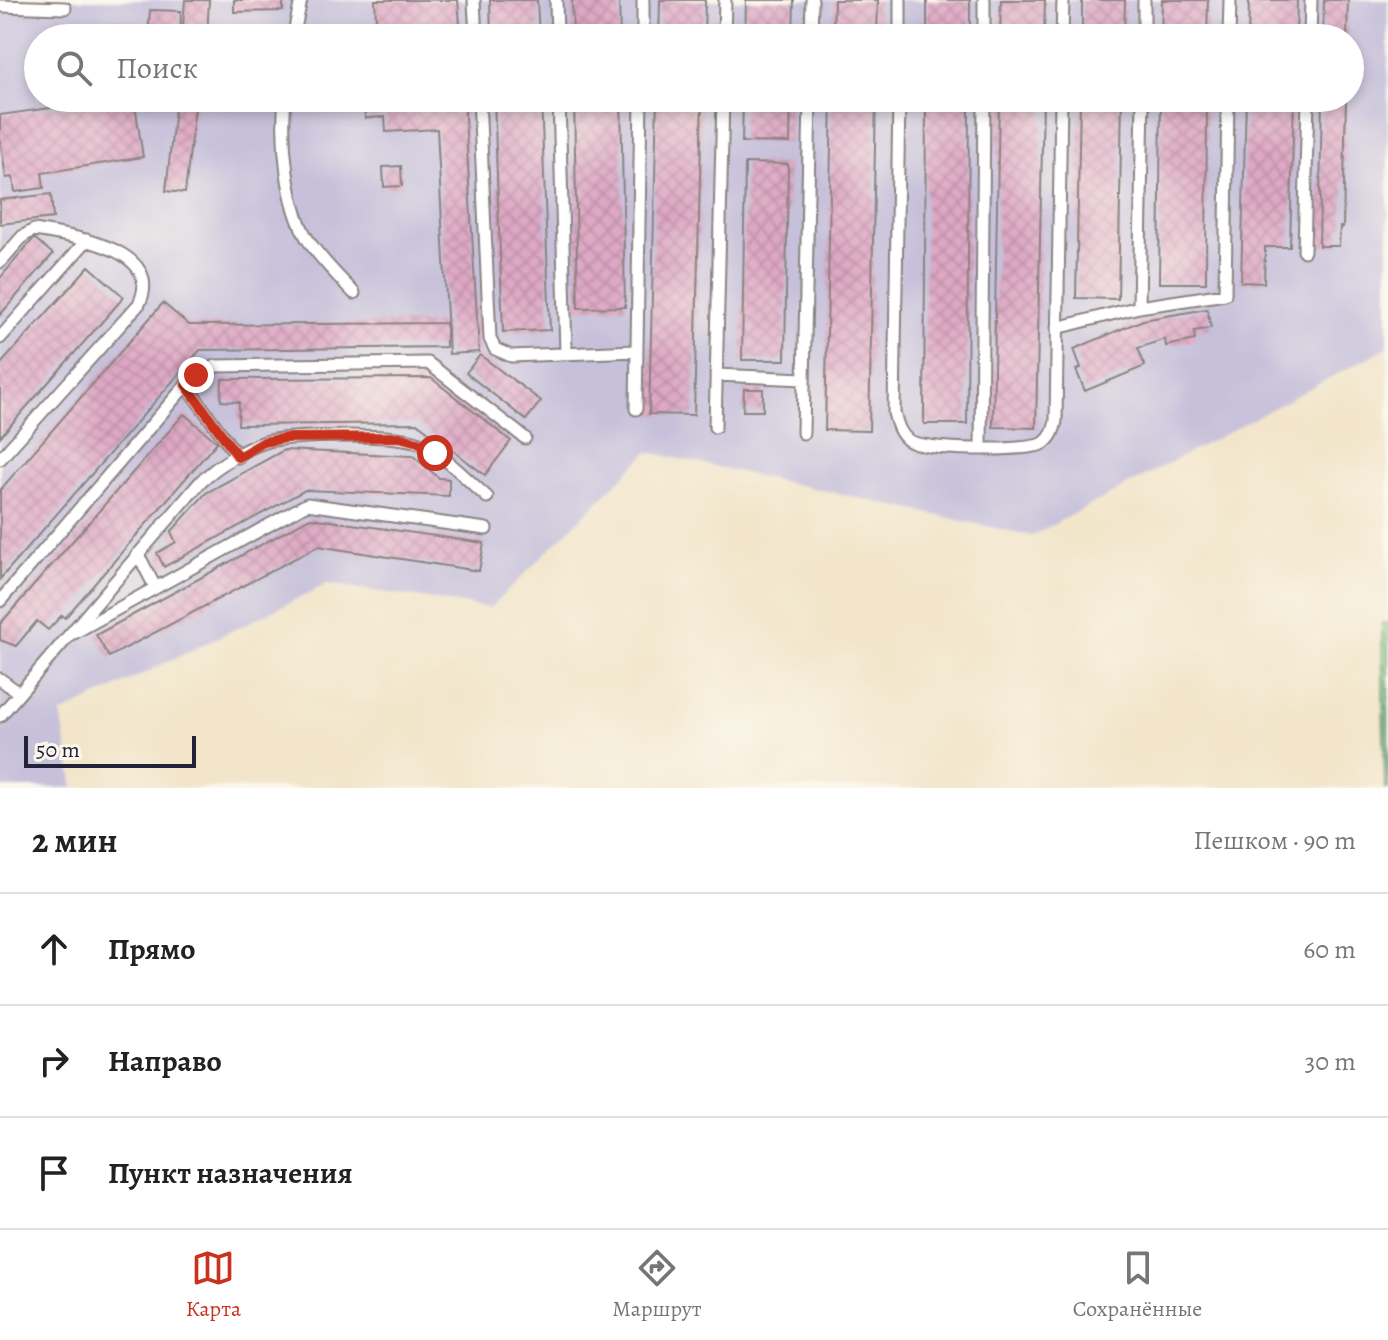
<!DOCTYPE html>
<html lang="ru">
<head>
<meta charset="utf-8">
<style>
  :root { --surface:#fff; --page:#f6f6f6; --text:#222; --muted:#767676; --line:#e0e0e0; --accent:#c8321e }
  body { margin:0; font-family:Alegreya,serif; background:var(--page); color:var(--text) }
  .scale { position:absolute; left:24px; bottom:20px; width:172px; box-sizing:border-box; padding-left:8px; border:4px solid #22223b; border-top:0; font-size:22px; line-height:28px; white-space:nowrap; color:#22223b; -webkit-text-stroke:6px #fbf7ec; paint-order:stroke }
  .stop { position:absolute; width:24px; height:24px; margin:-18px; border:6px solid #c8321e; border-radius:50%; background:#fff }
  .stop.end { background:#c8321e; border-color:#fff; box-shadow:0 2px 8px #0008 }
  .list { margin:0; padding:0; list-style:none }
  h2 { display:flex; justify-content:space-between; align-items:center; height:104px; margin:0; padding:0 32px; font-size:34px }
  h2 small { font-size:26px; font-weight:400; color:var(--muted) }
  .list li { display:grid; grid-template-columns:52px 1fr auto; gap:24px; align-items:center; box-sizing:border-box; height:112px; padding:0 32px; border-top:2px solid var(--line) }
  .list b { display:block; font-size:30px; white-space:nowrap }
  .list em { font-size:26px; font-style:normal; color:var(--muted) }
  .icon { flex:none; width:44px; height:44px; fill:none; stroke:currentColor; stroke-width:2; stroke-linecap:round; stroke-linejoin:round }
  .map { position:relative; flex:none; width:1388px; height:788px; overflow:hidden }
  .search { position:absolute; background:var(--surface); box-shadow:0 4px 12px #0003; left:24px; right:24px; top:24px; height:88px; display:flex; align-items:center; gap:20px; box-sizing:border-box; padding:0 28px; border-radius:44px; color:var(--muted); font-size:30px }
  .sheet { height:440px; background:var(--surface) }
  nav { display:flex; justify-content:space-around; align-items:center; box-sizing:border-box; height:112px; border-top:2px solid var(--line); background:var(--surface); font-size:22px; color:var(--muted) }
  nav a { display:grid; justify-items:center; gap:4px }
  nav .on { color:var(--accent) }
  .map>svg:first-child { display:block }
  .industrial { fill:#c6c0da; fill-rule:evenodd }
  .green { fill:#89d08b; stroke:#567963; stroke-width:2 }
  .building { fill:url(#building-cross-hatch) }
  .lines { fill:none; stroke-linecap:round; stroke-linejoin:round }
  .service-casing { stroke:#8a8482; stroke-width:15 }
  .service { stroke:#fff; stroke-width:11 }
  .route { stroke:#c8321e; stroke-width:10 }
</style>
</head>
<body>
<div class="map">
<svg width="1388" height="788" viewBox="0 0 1388 788">
  <defs>
    <pattern id="building-cross-hatch" width="8" height="8" patternUnits="userSpaceOnUse" patternTransform="scale(2)"><rect width="8" height="8" fill="#dea8c4"/><path d="M0 0l8 8M0 8l8-8" fill="none" stroke="#be90a9"/></pattern>
  </defs>
  <rect width="100%" height="100%" fill="#fbf7ec"/>
  <filter id="ink" filterUnits="userSpaceOnUse"><feTurbulence type="fractalNoise" baseFrequency=".0125" numOctaves="2"/><feDisplacementMap in="SourceGraphic" scale="16" xChannelSelector="R" yChannelSelector="G"/><feConvolveMatrix kernelMatrix="1 2 1 2 8 2 1 2 1" color-interpolation-filters="sRGB"/></filter>
  <filter id="wash" filterUnits="userSpaceOnUse"><feTurbulence type="fractalNoise" baseFrequency=".006" numOctaves="4" result="noise"/><feDisplacementMap in="SourceGraphic" scale="32" xChannelSelector="R" yChannelSelector="G"/><feGaussianBlur stdDeviation="1.8" result="paint"/><feColorMatrix in="noise" values="0 0 0 0 0 0 0 0 0 0 0 0 0 0 0 0 0 1.4 0 .05"/><feComposite in="paint" operator="in"/></filter>
  <g filter="url(#wash)">
    <rect width="100%" height="100%" fill="#f2e5ca"/>
    <!-- industrial -->
    <path class="industrial" d="M0,0H1388V347L1032,536L648,452L490,608L327,584L61,714L74,788H0ZM38,38H1350V98H38Z"/>
    <!-- green -->
    <path class="green" d="M1382,623H1388V788H1385Z"/>
    <g id="blocks">
      <!-- building -->
      <path class="building" d="M185,0H209L207,38H182Z
        M234,0H283V11L234,12Z
        M375,0H458L461,38H377Z
        M490,0H537L539,38H491Z
        M572,0H619L620,38H573Z
        M660,0H705L704,38H659Z
        M746,0H794L793,38H745Z
        M834,0H878L877,38H833Z
        M927,0H970V38H927Z
        M1001,0H1045L1044,38H1000Z
        M1082,0H1125L1124,38H1082Z
        M1162,0H1208L1207,38H1161Z
        M1249,0H1297L1296,38H1248Z
        M1324,0H1348L1347,38H1323Z
        M150,10L181,11L180,38H148Z
        M121,98H134L143,157L42,173L44,188L15,192L13,177L6,178L0,138V115Z
        M176,98H196L185,193L166,191Z
        M364,98H464L479,352L449,354L437,129L386,132L385,117L365,118Z
        M494,98H541L550,330L503,332Z
        M574,98H621L625,307L578,308Z
        M657,98H702L694,415L649,414Z
        M743,98H791L790,143L742,142Z
        M832,98H876L869,431L825,430Z
        M926,98H969L967,424H924Z
        M999,98H1043L1036,428L993,427Z
        M1080,98H1122L1118,299L1076,298Z
        M1161,98H1207L1206,283H1159Z
        M1246,98H1294L1290,247H1265L1264,283L1241,282Z
        M1322,98H1346L1343,227H1340L1339,246H1319Z
        M745,163L788,164L785,360H742Z
        M401,166L402,186L384,187L383,167Z
        M51,194L53,218L0,224V200Z
        M34,238L53,254L0,315V278Z
        M89,266L124,297L0,437V365Z
        M163,303L189,325L446,323V347L200,350L0,579V490Z
        M1207,309L1211,328L1194,331L1195,340L1166,346L1165,339L1138,348L1145,366L1085,391L1076,370L1081,368L1074,349L1143,320Z
        M480,355L541,401L526,420L466,373Z
        M431,378L511,441L485,475L417,423L238,425L239,402L221,401L222,379Z
        M744,389H763V411H743Z
        M184,414L217,442L65,618L62,615L48,630L37,621L16,646L0,640V624Z
        M284,450L413,456L439,478L449,479V496L305,490L164,567L157,553L176,542L171,532L206,493Z
        M310,518L484,543L479,571L318,546L109,657L96,635Z"/>
    </g>
  </g>
  <g filter="url(#ink)">
    <use href="#blocks" fill-opacity="0" stroke="#8a8482" stroke-width="2"/>
    <g class="lines">
      <!-- service casing -->
      <g class="service-casing">
        <path id="service" d="M474,0L476,38
          M556,0L557,38
          M0,6L65,8
          M293,38L301,0
          M643,38V0
          M724,38L725,0
          M811,38L812,0
          M900,38V0
          M984,38V0
          M1062,38L1063,0
          M1144,38V0
          M1229,38L1230,0
          M1310,38L1311,0
          M285,98C281,140 286,204 308,240C321,260 338,276 354,293
          M479,98L490,339L495,349L511,356L637,351
          M559,98L566,353
          M899,98L894,413C897,423 899,433 908,440C921,451 1030,452 1044,443C1052,437 1054,430 1056,421L1061,98
          M1304,251L1308,98
          M0,262L23,236L34,230C69,236 166,248 139,304L0,459
          M1139,307L1143,98
          M1057,328L1139,307L1225,294L1228,98
          M0,338L87,240
          M716,375L804,379
          M186,385L238,457
          M636,409L641,98
          M715,427L723,98
          M803,433L810,98
          M981,448L984,98
          M138,554L155,587
          M0,601L186,385L196,375L216,366L428,363L525,438
          M74,633L307,504L486,529
          M0,679L19,693
          M0,716L202,480C219,465 243,449 265,442C287,435 399,433 419,443C444,454 466,479 487,497"/>
      </g>
      <!-- service -->
      <use href="#service" class="service"/>
    </g>
  </g>
  <g class="lines" filter="url(#ink)">
    <!-- route -->
    <path class="route" d="M196,375L186,385L238,457L264,442L286,438L399,437L418,442L435,453"/>
  </g>
</svg>
<div class="scale">50 m</div>
<div class="stop" style="left:435px;top:453px"></div>
<div class="stop end" style="left:196px;top:375px"></div>
<div class="search"><svg class="icon" aria-label="search" viewBox="0 0 24 24"><circle cx="10" cy="10" r="6"/><path d="M15 15l6 6"/></svg>Поиск</div>
</div>
<section class="sheet">
<h2>2 мин<small>Пешком · 90 m</small></h2>
<ul class="list">
<li><svg class="icon" aria-label="ahead" viewBox="0 0 24 24"><path d="M12 20V5M6 11l6-6 6 6"/></svg><div><b>Прямо</b></div><em>60 m</em></li>
<li><svg class="icon" aria-label="right" viewBox="0 0 24 24"><path d="M7 20v-9h11M14 6l5 5-5 5"/></svg><div><b>Направо</b></div><em>30 m</em></li>
<li><svg class="icon" aria-label="arrive" viewBox="0 0 24 24"><path d="M6 21V4h12l-3 4 3 4H6"/></svg><div><b>Пункт назначения</b></div></li>
</ul>
</section>
<nav>
<a class="on"><svg class="icon" aria-label="map" viewBox="0 0 24 24"><path d="M3 6l6-2 6 2 6-2v14l-6 2-6-2-6 2zM9 4v14M15 6v14"/></svg>Карта</a>
<a><svg class="icon" aria-label="directions" viewBox="0 0 24 24"><path d="M12 3l9 9-9 9-9-9zM9 14v-3h6M13 9l2 2-2 2"/></svg>Маршрут</a>
<a><svg class="icon" aria-label="saved" viewBox="0 0 24 24"><path d="M7 4h10v16l-5-4-5 4z"/></svg>Сохранённые</a>
</nav>
</body>
</html>
